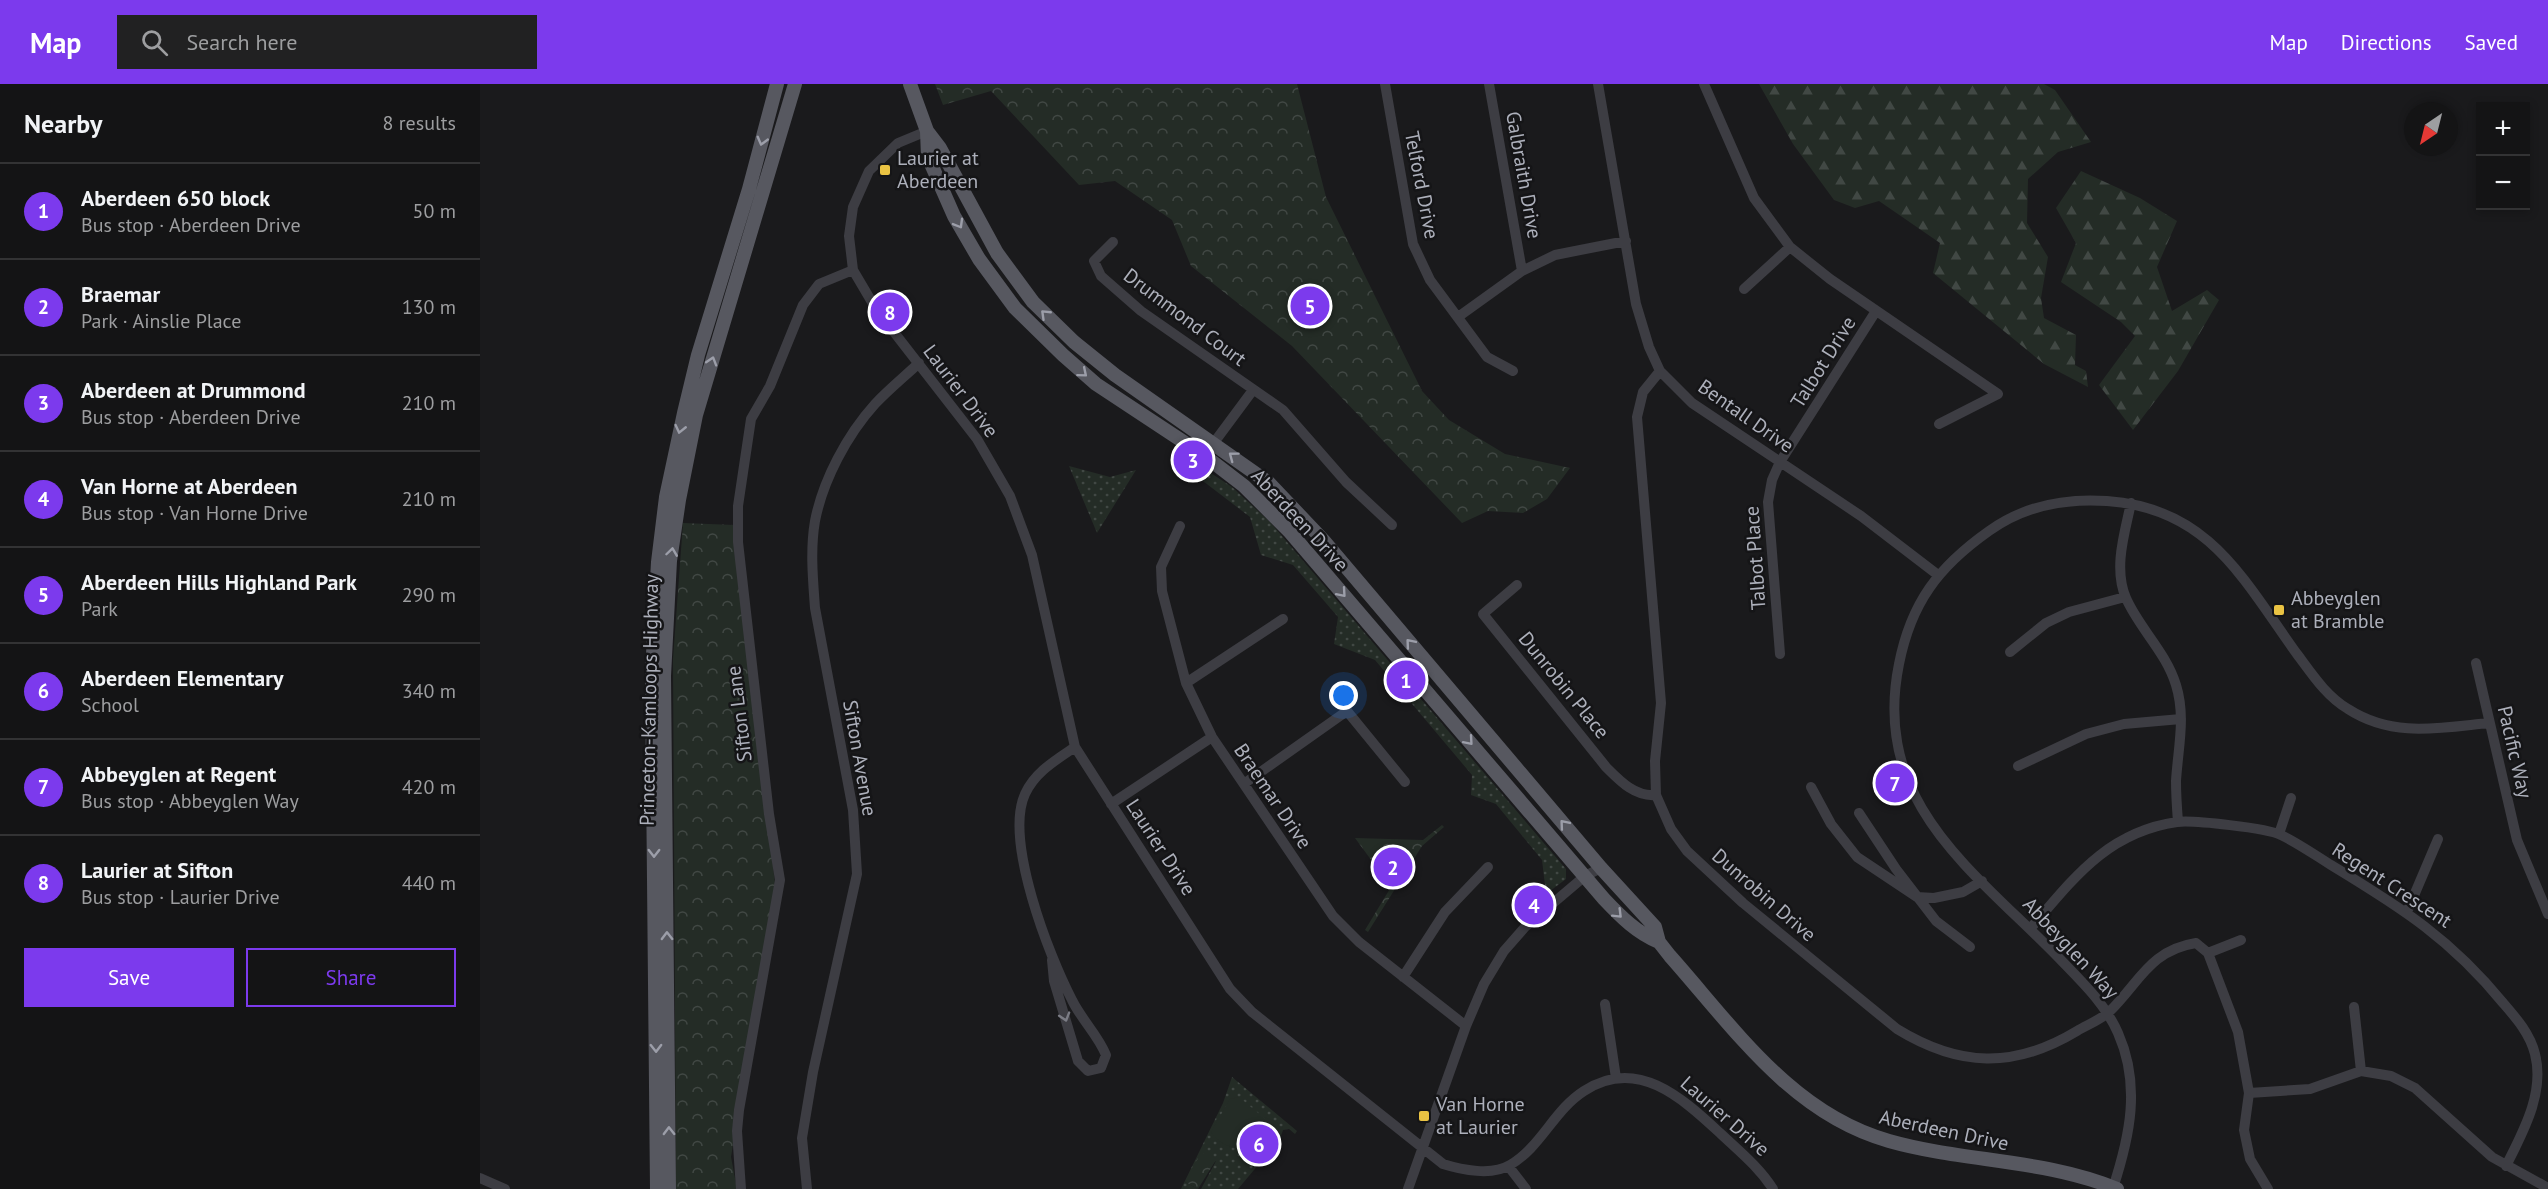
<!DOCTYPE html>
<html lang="en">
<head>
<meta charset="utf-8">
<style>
  :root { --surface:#141415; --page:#212122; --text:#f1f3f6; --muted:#9d9ea0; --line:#333334; --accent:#7c3aed }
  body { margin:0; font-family:"PT Sans",sans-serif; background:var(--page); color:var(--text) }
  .controls { position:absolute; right:18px; top:18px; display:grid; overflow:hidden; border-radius:0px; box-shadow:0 3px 9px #0003 }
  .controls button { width:54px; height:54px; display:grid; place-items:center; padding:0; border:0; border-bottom:2px solid var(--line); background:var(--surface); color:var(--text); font:30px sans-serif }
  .compass { position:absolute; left:1924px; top:18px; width:54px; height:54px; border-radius:50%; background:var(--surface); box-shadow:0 3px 9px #0003; rotate:215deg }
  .you { position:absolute; left:864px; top:612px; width:21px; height:21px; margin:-15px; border:4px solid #fff; border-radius:50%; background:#1a73e8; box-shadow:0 0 0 9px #1a73e833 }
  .badge { display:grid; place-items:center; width:39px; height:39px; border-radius:50%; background:var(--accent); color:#fff; font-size:20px; font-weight:700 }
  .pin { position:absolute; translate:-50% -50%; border:3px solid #fff; box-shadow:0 2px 6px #0006 }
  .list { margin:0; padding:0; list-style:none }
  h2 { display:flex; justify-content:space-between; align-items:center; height:78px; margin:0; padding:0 24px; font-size:26px }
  h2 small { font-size:20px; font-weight:400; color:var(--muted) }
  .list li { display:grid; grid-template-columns:39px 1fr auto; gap:18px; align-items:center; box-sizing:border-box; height:96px; padding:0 24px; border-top:2px solid var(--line) }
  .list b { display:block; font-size:22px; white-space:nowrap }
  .list p { margin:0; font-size:20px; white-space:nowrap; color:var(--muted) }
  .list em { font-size:20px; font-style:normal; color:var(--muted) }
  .actions { display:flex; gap:12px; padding:18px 24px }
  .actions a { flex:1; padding:14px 0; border:2px solid var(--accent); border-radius:0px; text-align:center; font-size:21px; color:var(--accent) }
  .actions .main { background:var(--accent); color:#fff }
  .icon { flex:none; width:33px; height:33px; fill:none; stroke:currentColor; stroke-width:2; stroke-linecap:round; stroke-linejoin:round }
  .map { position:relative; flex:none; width:2068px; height:1105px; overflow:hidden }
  header { display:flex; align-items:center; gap:36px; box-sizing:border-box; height:84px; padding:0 30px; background:var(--accent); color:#fff }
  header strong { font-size:28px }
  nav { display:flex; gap:33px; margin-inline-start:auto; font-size:21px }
  .search { width:420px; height:54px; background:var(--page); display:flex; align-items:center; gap:15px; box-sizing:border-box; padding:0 21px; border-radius:0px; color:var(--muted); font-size:22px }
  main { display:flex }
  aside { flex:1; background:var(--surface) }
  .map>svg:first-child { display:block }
  .grass { fill:url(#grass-dots) }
  .forest { fill:url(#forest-firs) }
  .park { fill:url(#park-crowns) }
  .pitch { fill:#242c26 }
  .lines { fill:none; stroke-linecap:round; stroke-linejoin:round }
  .minor { stroke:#3d3d43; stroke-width:10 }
  .major { stroke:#575860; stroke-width:14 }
  .oneway { stroke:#9c9ea9 }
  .oneway2 { stroke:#7b7c85 }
  .poi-dot { fill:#eac343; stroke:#151517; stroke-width:2 }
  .labels { text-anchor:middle; stroke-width:5; stroke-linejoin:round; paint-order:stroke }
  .poi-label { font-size:20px; fill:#adb0bb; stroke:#151517; text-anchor:start }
  .street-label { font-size:20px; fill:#adb0bb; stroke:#151517 }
</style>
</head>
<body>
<header>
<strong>Map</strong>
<div class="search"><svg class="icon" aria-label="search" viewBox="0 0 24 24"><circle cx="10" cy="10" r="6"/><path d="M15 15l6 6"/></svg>Search here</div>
<nav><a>Map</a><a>Directions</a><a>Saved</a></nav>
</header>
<main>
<aside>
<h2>Nearby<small>8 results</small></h2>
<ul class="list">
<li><span class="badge">1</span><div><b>Aberdeen 650 block</b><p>Bus stop · Aberdeen Drive</p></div><em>50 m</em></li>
<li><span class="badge">2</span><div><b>Braemar</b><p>Park · Ainslie Place</p></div><em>130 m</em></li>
<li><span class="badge">3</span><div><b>Aberdeen at Drummond</b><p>Bus stop · Aberdeen Drive</p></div><em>210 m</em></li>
<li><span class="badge">4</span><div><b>Van Horne at Aberdeen</b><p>Bus stop · Van Horne Drive</p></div><em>210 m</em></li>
<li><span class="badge">5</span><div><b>Aberdeen Hills Highland Park</b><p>Park</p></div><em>290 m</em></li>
<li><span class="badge">6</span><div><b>Aberdeen Elementary</b><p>School</p></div><em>340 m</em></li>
<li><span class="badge">7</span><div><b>Abbeyglen at Regent</b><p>Bus stop · Abbeyglen Way</p></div><em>420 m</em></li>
<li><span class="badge">8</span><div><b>Laurier at Sifton</b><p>Bus stop · Laurier Drive</p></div><em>440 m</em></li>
</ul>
<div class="actions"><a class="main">Save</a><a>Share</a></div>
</aside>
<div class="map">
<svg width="2068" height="1105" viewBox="0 0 2068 1105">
  <defs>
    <pattern id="grass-dots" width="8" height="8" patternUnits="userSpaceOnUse" patternTransform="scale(1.5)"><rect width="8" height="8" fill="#242c26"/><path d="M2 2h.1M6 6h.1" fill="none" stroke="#414844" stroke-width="1.8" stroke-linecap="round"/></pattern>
    <pattern id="forest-firs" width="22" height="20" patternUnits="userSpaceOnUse" patternTransform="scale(1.5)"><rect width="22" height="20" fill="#242c26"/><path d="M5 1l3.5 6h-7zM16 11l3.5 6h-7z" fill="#414844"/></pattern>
    <pattern id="park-crowns" width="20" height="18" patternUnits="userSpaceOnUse" patternTransform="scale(1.5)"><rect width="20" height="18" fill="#242c26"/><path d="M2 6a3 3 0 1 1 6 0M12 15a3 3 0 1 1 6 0" fill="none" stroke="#414844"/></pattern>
  </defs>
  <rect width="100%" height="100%" fill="#1a1a1c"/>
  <!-- grass -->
  <path class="grass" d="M708,374L752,403L790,438L1086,785V795L1066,810L1062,776L1016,720L991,711L992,691L895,576L854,560L858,533L813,481L781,471L770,433L702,381Z
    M589,382L630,393L656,386L617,449Z
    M752,993L817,1047L815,1050L809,1045L803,1046L800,1055L758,1105H721L736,1077L705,1098L718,1105H701L743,1019Z"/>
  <!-- forest -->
  <path class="forest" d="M1279,0H1564L1575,6L1611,58L1578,68L1548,95L1547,139L1568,173L1561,214L1564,234L1596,251L1595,281L1606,287L1608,303L1564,280L1453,189L1460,159L1399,117L1375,124L1354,116L1313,60Z
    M1601,87L1660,114L1697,137L1677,183L1692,227L1727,206L1739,216L1698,287L1653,346L1619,301L1655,252L1641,238L1581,198L1596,159L1576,124Z"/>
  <!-- park -->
  <path class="park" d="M455,0H817L846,113L942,307L969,336L1025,370L1090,384L1067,415L1043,429L1008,427L982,439L812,262L711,182L692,136L635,97L599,101L511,7L463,21Z
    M203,439L254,441L295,800L251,1073L257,1105H196L193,575Z
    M962,741L964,743L942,762L888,848L885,846L911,803L875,754L943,756Z
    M721,1068L736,1076L718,1105L705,1098Z"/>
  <!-- pitch -->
  <path class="pitch" d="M759,1013L789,1038C781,1068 747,1072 731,1048L750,1015Z"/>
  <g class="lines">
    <!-- minor -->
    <path class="minor" d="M905,0L933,160L950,196L1007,273L1033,287
      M1009,0L1042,187
      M1118,0L1156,220L1169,263L1180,287L1212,319L1381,432L1458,491
      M1224,0L1274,114L1310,163L1350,195L1518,310L1459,340
      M447,47L418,59L389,87L373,123L369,152L373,186L396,225L497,355L530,412L552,471L595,663L750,905L772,928L963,1080C982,1086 1012,1092 1030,1081C1061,1063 1074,1026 1104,1007C1157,972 1202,1014 1240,1049C1259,1067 1279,1083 1293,1105
      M633,158L614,177L621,192L661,227L803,326L866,398L912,441
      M1264,205L1310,163
      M978,233L1042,187L1075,171L1146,157
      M1180,287L1163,308L1157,333L1181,619L1175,677L1176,711L1191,745L1207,767L1263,819L1417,945C1479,983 1534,985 1597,947C1607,941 1620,936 1629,928C1659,899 1670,866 1716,859L1728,869
      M730,364L773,306
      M1651,419C1645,448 1633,484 1646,514C1659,544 1686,568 1696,601C1706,633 1698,664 1696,697C1696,710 1697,725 1698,738
      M700,442L681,483L682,507L706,599L732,653L853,832L879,858L986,942
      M1037,501L1003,530L1126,683C1140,697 1155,713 1176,711
      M1530,568L1566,539L1589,528L1645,513
      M1300,570L1288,418L1292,396L1300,378L1396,227
      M1996,579L2037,756L2068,830
      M706,599L803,535
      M1538,682L1606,650L1644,640L1701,635
      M765,699L867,627L925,698
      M1331,703L1351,740L1377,773L1437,813L1454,814L1483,808L1502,797
      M631,720L732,653
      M1379,729L1416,785L1456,837L1490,863
      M1799,750L1811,714
      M1927,828L1958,755
      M1550,845C1593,795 1627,748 1697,738C1713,736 1787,744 1801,751C1818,759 1835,771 1851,781C1922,824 1971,855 2024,920C2037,935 2050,950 2055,970C2065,1009 2043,1048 2026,1082
      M1728,869L1758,948L1769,1009L1764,1046L1770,1075L1788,1105
      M1728,869L1761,856
      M572,876L574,897L598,977L608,987L621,984L626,971C618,951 601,935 592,916C569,872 524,756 545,710C555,688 576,676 595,663
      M923,893L965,828L1008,783
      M1125,920L1136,994
      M1874,923L1881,987
      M1769,1009L1830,1005L1881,987L1911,992L1935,1004L2012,1073L2068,1104
      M1029,1083L1046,1105
      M0,1094L25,1105
      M1633,1104C1650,1052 1661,1001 1638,949C1625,919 1600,896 1578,873C1493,786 1391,719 1419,580C1431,519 1458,483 1509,447C1544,422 1584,414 1627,417C1729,424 1763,495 1817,570C1832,590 1846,612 1868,625C1913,654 1959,644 2009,639
      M261,1105L257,1047L259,1026L300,796L289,730L258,458V422L271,335L290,302L323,221L339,200L373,186
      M327,1105L322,1054L333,988L377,790L373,726L335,524C333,496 330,466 335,437C343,396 367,351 395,320C408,306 424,293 439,279
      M928,1105L986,942L1004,900L1024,867L1045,843L1105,792L1121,784"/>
    <!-- major -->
    <path class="major" d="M430,0L447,47L448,73L474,132L499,175L535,224L583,271L616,300L725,372L764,402L809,447L1124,815C1141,833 1157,849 1179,858
      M447,47L460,64L517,169L553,218L594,258L635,291L789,399L844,457L1121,784L1175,843L1179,858L1190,872C1254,944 1312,1030 1409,1057C1483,1078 1565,1075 1637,1105
      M177,1105L172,589L178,478L186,413L204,329L218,271L269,105L297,0
      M189,1105L184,592L190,477L199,416L216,331L315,0"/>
  </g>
  <!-- one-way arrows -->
  <defs><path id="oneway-chevron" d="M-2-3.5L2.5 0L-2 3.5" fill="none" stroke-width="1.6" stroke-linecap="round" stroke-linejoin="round" transform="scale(1.5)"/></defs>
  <g class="oneway">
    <use href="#oneway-chevron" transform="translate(282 57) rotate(105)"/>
    <use href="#oneway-chevron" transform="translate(479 140) rotate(60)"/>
    <use href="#oneway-chevron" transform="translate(565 230) rotate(-136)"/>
    <use href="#oneway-chevron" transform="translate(232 277) rotate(-73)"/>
    <use href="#oneway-chevron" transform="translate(603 289) rotate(40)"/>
    <use href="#oneway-chevron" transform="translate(200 345) rotate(103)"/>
    <use href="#oneway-chevron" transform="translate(753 372) rotate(-143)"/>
    <use href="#oneway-chevron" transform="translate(192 468) rotate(-82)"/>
    <use href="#oneway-chevron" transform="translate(862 509) rotate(49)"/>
    <use href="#oneway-chevron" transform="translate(930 559) rotate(-130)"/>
    <use href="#oneway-chevron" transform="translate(989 657) rotate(49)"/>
    <use href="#oneway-chevron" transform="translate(1084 740) rotate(-130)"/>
    <use href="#oneway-chevron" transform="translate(174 769) rotate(90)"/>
    <use href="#oneway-chevron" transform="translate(1138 830) rotate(45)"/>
    <use href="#oneway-chevron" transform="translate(187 852) rotate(-91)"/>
    <use href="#oneway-chevron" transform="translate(176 964) rotate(89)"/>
    <use href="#oneway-chevron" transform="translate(189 1047) rotate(-91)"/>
  </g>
  <use class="oneway2" href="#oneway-chevron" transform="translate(585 933) rotate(73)"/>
  <!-- markers -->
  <g class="poi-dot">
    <rect x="399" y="80" width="12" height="12" rx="3"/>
    <rect x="1793" y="520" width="12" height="12" rx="3"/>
    <rect x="938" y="1026" width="12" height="12" rx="3"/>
  </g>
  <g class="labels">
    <!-- poi labels -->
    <g class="poi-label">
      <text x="417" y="81">Laurier at<tspan x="417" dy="23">Aberdeen</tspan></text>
      <text x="1811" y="521">Abbeyglen<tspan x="1811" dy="23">at Bramble</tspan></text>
      <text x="956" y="1027">Van Horne<tspan x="956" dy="23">at Laurier</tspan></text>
    </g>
    <!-- street labels -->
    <g class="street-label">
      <text transform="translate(1044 91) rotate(80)" y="7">Galbraith Drive</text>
      <text transform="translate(942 101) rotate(79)" y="7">Telford Drive</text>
      <text transform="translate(705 233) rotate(37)" y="7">Drummond Court</text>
      <text transform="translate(1343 278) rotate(-58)" y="7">Talbot Drive</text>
      <text transform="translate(481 307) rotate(53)" y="7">Laurier Drive</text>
      <text transform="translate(1266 332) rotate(35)" y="7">Bentall Drive</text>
      <text transform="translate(820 436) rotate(47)" y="7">Aberdeen Drive</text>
      <text transform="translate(1275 474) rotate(-94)" y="7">Talbot Place</text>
      <text transform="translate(1084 601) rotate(51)" y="7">Dunrobin Place</text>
      <text transform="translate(169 616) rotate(-89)" y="7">Princeton-Kamloops Highway</text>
      <text transform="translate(259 630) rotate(-97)" y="7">Sifton Lane</text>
      <text transform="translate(2035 668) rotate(77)" y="7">Pacific Way</text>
      <text transform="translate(380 674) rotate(80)" y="7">Sifton Avenue</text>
      <text transform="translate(793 712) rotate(56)" y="7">Braemar Drive</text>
      <text transform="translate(681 763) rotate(57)" y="7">Laurier Drive</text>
      <text transform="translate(1912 801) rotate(33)" y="7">Regent Crescent</text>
      <text transform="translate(1284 811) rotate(41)" y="7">Dunrobin Drive</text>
      <text transform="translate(1591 864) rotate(47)" y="7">Abbeyglen Way</text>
      <text transform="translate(1245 1032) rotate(41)" y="7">Laurier Drive</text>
      <text transform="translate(1464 1046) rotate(12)" y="7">Aberdeen Drive</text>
    </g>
  </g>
</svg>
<div class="controls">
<button>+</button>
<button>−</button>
</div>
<svg class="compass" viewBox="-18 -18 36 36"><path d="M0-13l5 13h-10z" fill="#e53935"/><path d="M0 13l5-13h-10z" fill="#9d9ea0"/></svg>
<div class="you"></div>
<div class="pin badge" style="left:926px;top:596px">1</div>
<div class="pin badge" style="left:913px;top:783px">2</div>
<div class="pin badge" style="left:713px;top:376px">3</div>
<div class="pin badge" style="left:1054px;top:821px">4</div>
<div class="pin badge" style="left:830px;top:222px">5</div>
<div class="pin badge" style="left:779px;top:1060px">6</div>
<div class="pin badge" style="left:1415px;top:699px">7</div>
<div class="pin badge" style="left:410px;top:228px">8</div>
</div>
</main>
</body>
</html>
